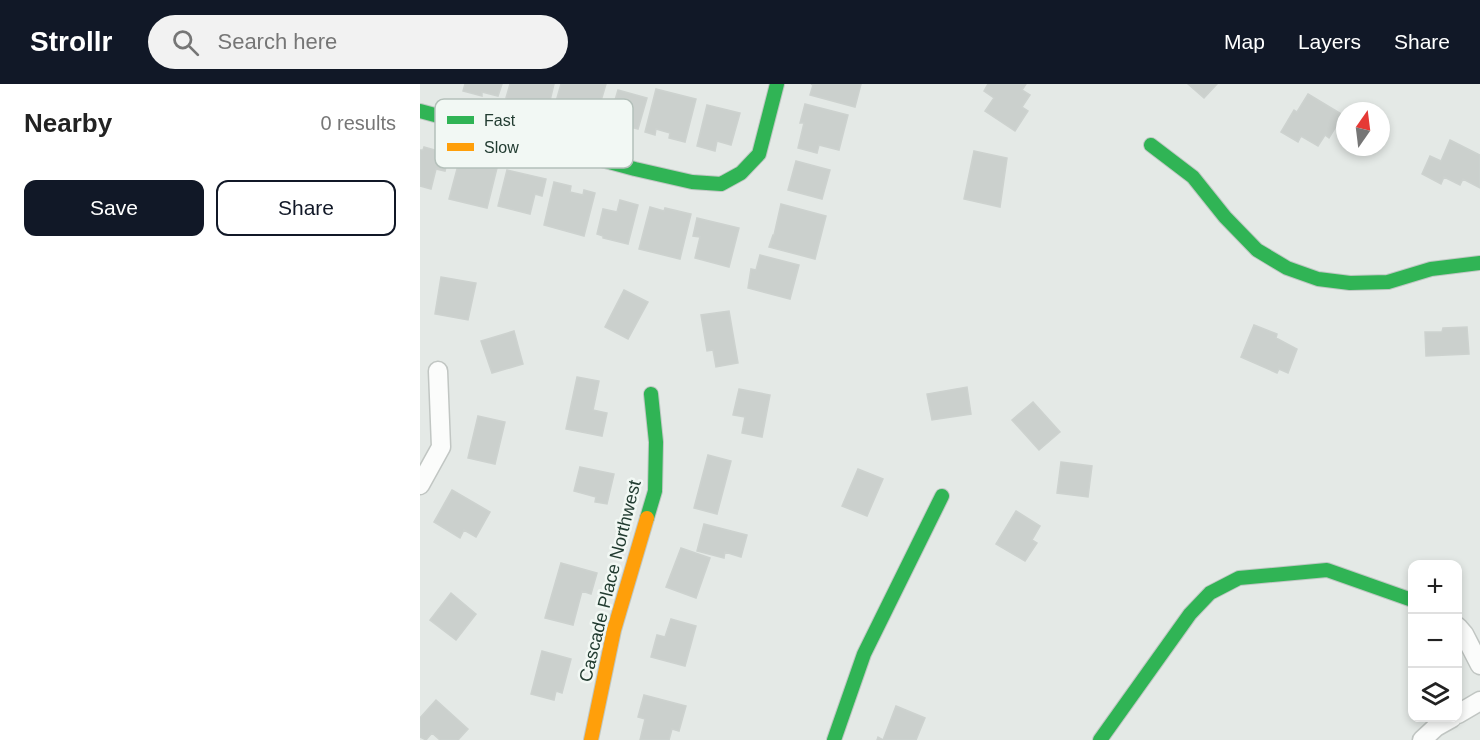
<!DOCTYPE html>
<html lang="en">
<head>
<meta charset="utf-8">
<style>
  :root { --surface:#fff; --page:#f2f2f2; --text:#222; --muted:#767676; --line:#e0e0e0; --accent:#111827 }
  body { margin:0; font-family:Arial,sans-serif; background:var(--page); color:var(--text) }
  .controls { position:absolute; right:18px; bottom:18px; display:grid; overflow:hidden; border-radius:12px; box-shadow:0 3px 9px #0003 }
  .controls button { width:54px; height:54px; display:grid; place-items:center; padding:0; border:0; border-bottom:2px solid var(--line); background:var(--surface); color:var(--text); font:30px sans-serif }
  .compass { position:absolute; left:916px; top:18px; width:54px; height:54px; border-radius:50%; background:var(--surface); box-shadow:0 3px 9px #0003; rotate:14deg }
  .list { margin:0; padding:0; list-style:none }
  h2 { display:flex; justify-content:space-between; align-items:center; height:78px; margin:0; padding:0 24px; font-size:26px }
  h2 small { font-size:20px; font-weight:400; color:var(--muted) }
  .actions { display:flex; gap:12px; padding:18px 24px }
  .actions a { flex:1; padding:14px 0; border:2px solid var(--accent); border-radius:12px; text-align:center; font-size:21px; color:var(--accent) }
  .actions .main { background:var(--accent); color:#fff }
  .icon { flex:none; width:33px; height:33px; fill:none; stroke:currentColor; stroke-width:2; stroke-linecap:round; stroke-linejoin:round }
  .map { position:relative; flex:none; width:1060px; height:656px; overflow:hidden }
  header { display:flex; align-items:center; gap:36px; box-sizing:border-box; height:84px; padding:0 30px; background:var(--accent); color:#fff }
  header strong { font-size:28px }
  nav { display:flex; gap:33px; margin-inline-start:auto; font-size:21px }
  .search { width:420px; height:54px; background:var(--page); display:flex; align-items:center; gap:15px; box-sizing:border-box; padding:0 21px; border-radius:33px; color:var(--muted); font-size:22px }
  main { display:flex }
  aside { flex:1; background:var(--surface) }
  .map>svg:first-child { display:block }
  .building { fill:#cbd0cd; stroke:#cdd2cf; stroke-width:1.5 }
  .lines { fill:none; stroke-linecap:round; stroke-linejoin:round }
  .street-casing { stroke:#c1c6c3; stroke-width:21 }
  .fast-casing { stroke:#bfc7c3; stroke-width:16 }
  .slow-casing { stroke:#bfc7c3; stroke-width:16 }
  .street { stroke:#fbfcfb; stroke-width:18 }
  .fast { stroke:#30b455; stroke-width:14 }
  .slow { stroke:#ff9f0a; stroke-width:14 }
  .labels { text-anchor:middle; stroke-width:5; stroke-linejoin:round; paint-order:stroke }
  .street-label { font-size:18px; fill:#223c31; stroke:#f2f8f4 }
  .key { fill:#f2f8f4; stroke:#b4c0ba; stroke-width:1.5 }
  .key-label { font-size:16px; fill:#223c31 }
</style>
</head>
<body>
<header>
<strong>Strollr</strong>
<div class="search"><svg class="icon" aria-label="search" viewBox="0 0 24 24"><circle cx="10" cy="10" r="6"/><path d="M15 15l6 6"/></svg>Search here</div>
<nav><a>Map</a><a>Layers</a><a>Share</a></nav>
</header>
<main>
<aside>
<h2>Nearby<small>0 results</small></h2>
<ul class="list">
</ul>
<div class="actions"><a class="main">Save</a><a>Share</a></div>
</aside>
<div class="map">
<svg width="1060" height="656" viewBox="0 0 1060 656">
  <rect width="100%" height="100%" fill="#e4e9e6"/>
  <!-- building -->
  <path class="building" d="M45,0H82L78,12L62,8V12L43,7Z
    M90,0H134L128,25L117,22V19L86,14Z
    M141,0H186L175,37L152,31V34L133,28Z
    M391,0H441L435,23L390,11L393,1Z
    M568,0H606L602,6L610,11L602,23L608,27L595,47L565,27L574,14L564,7Z
    M768,0H797L784,14Z
    M236,5L276,15L265,58L249,54L250,49L236,45L235,51L225,48Z
    M198,6L227,14L218,45L207,42L206,45L188,40Z
    M888,10L923,31L909,54L905,51L898,62L881,52L878,58L861,48L874,26L877,28Z
    M385,20L428,31L419,66L399,61L397,69L378,64L384,39H380Z
    M287,21L320,29L311,61L297,57L295,67L277,62Z
    M1030,56L1060,71V104L1043,95L1040,101L1024,93L1021,100L1002,90L1010,72L1021,77Z
    M4,63L29,70L25,87L16,85L11,105L0,102V66H3Z
    M554,67L587,74L580,123L544,115Z
    M40,74L77,84L67,124L29,115Z
    M376,77L410,86L402,115L368,106Z
    M87,86L126,95L122,112L115,110L110,130L78,122Z
    M134,98L151,102L150,108L163,111L164,106L175,109L164,152L124,141Z
    M200,116L218,121L208,160L183,154V152L177,150L183,125L197,128Z
    M361,120L406,132L395,175L349,163L353,151H354Z
    M230,123L244,127L245,124L271,130L260,175L219,165Z
    M277,134L319,144L309,183L275,174L280,153L273,152Z
    M340,171L379,181L370,215L328,204L331,185L336,186Z
    M21,193L56,199L48,236L15,230Z
    M204,206L228,218L208,255L185,243Z
    M309,227L318,279L296,283L293,266L287,267L281,231Z
    M834,241L857,250L856,254L877,265L868,289L859,285L857,289L821,273Z
    M1047,243L1049,270L1006,272L1005,248H1022L1023,244Z
    M94,247L103,280L72,289L61,257Z
    M157,293L179,297L173,326L187,329L182,352L146,345Z
    M547,303L551,330L512,336L507,310Z
    M319,305L350,311L342,353L322,349L325,333L313,331Z
    M613,318L640,348L619,366L592,336Z
    M58,332L85,338L75,380L48,374Z
    M288,371L311,377L297,430L274,424Z
    M641,378L672,382L668,413L637,409Z
    M160,383L194,390L187,420L175,418L176,413L154,407Z
    M438,385L463,395L447,432L422,422Z
    M32,406L70,428L56,453L44,446L40,454L14,438Z
    M596,427L620,442L612,456L617,459L605,477L576,460Z
    M284,440L327,451L321,473L305,468L304,474L277,467Z
    M261,464L290,474L276,514L246,503Z
    M141,479L177,489L171,510L162,507L153,541L125,534Z
    M31,509L56,530L36,556L10,536Z
    M251,535L276,542L265,582L231,573L237,551L245,553Z
    M122,567L151,575L142,609L136,607L134,616L111,610Z
    M224,611L266,622L259,647L252,645L249,656H220L225,635L218,633Z
    M16,616L48,645L38,656H20L12,649L6,656L0,653V634Z
    M476,622L505,634L496,656H457L458,653L463,656Z"/>
  <g class="lines">
    <!-- street casing -->
    <g class="street-casing">
      <path id="street" d="M0,401L21,363L18,287
        M1038,543L1044,550L1060,581
        M1038,630L1060,617
        M1002,656L1016,643L1032,634"/>
    </g>
    <!-- fast casing -->
    <g class="fast-casing">
      <path id="fast" d="M0,27L215,85L272,98L301,100L321,89L339,70L357,0
        M731,61L773,93L805,133L837,166L867,184L898,195L930,199L968,198L1011,185L1060,179
        M227,434L235,407L236,358L231,310
        M414,656L444,570L522,412
        M680,656L770,530L790,509L819,494L907,486L992,516"/>
    </g>
    <!-- slow casing -->
    <g class="slow-casing">
      <path id="slow" d="M171,656L194,546L227,434"/>
    </g>
    <!-- street -->
    <use href="#street" class="street"/>
    <!-- fast -->
    <use href="#fast" class="fast"/>
    <!-- slow -->
    <use href="#slow" class="slow"/>
  </g>
  <g class="labels">
    <!-- street labels -->
    <g class="street-label">
      <text transform="translate(190 497) rotate(-76)" y="6">Cascade Place Northwest</text>
    </g>
  </g>
  <!-- legend -->
  <rect x="15" y="15" width="198" height="69" rx="9" class="key"/>
  <rect x="27" y="32" width="27" height="8" fill="#30b455"/>
  <rect x="27" y="59" width="27" height="8" fill="#ff9f0a"/>
  <g class="key-label">
    <text x="64" y="42">Fast</text>
    <text x="64" y="69">Slow</text>
  </g>
</svg>
<div class="controls">
<button>+</button>
<button>−</button>
<button><svg class="icon" aria-label="layers" viewBox="0 0 24 24"><path d="M12 4l9 5-9 5-9-5zM3 14l9 5 9-5"/></svg></button>
</div>
<svg class="compass" viewBox="-18 -18 36 36"><path d="M0-13l5 13h-10z" fill="#e53935"/><path d="M0 13l5-13h-10z" fill="#767676"/></svg>
</div>
</main>
</body>
</html>
